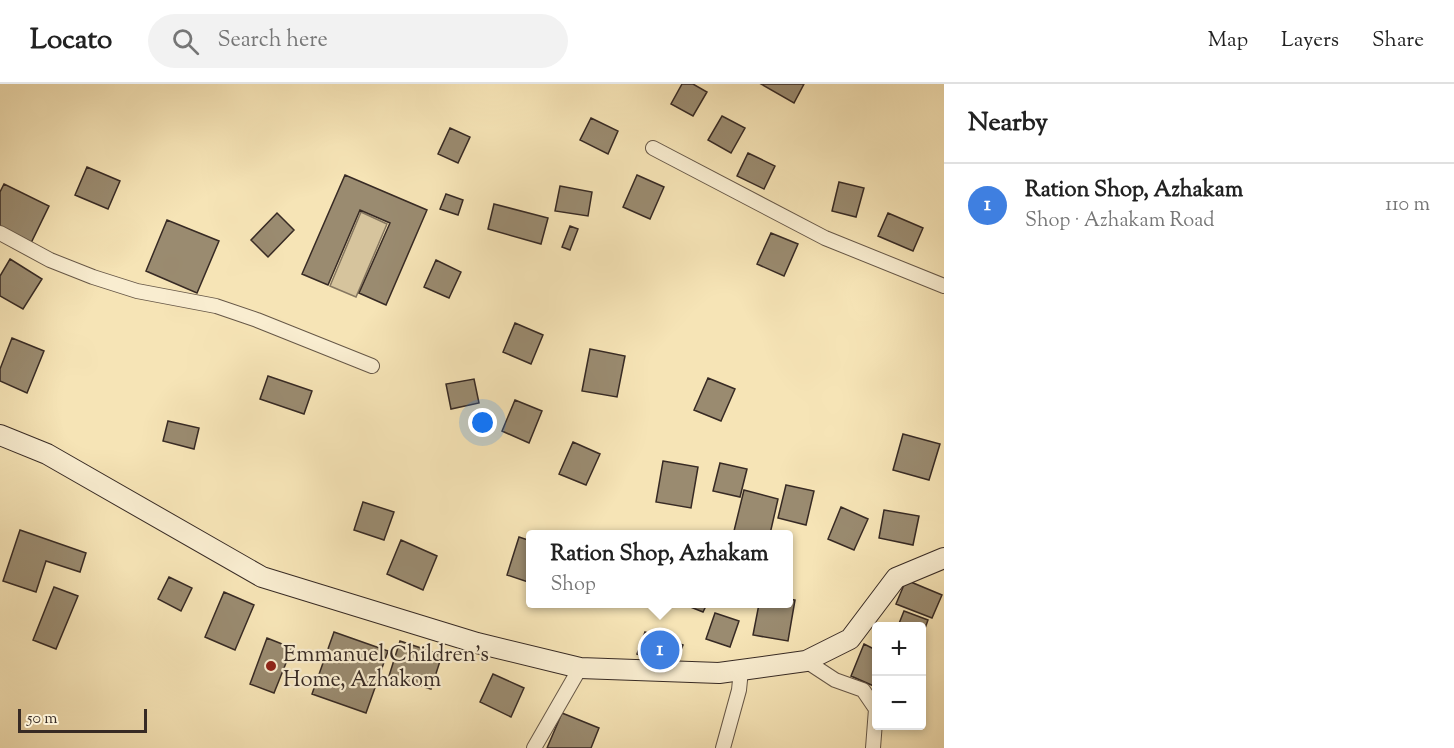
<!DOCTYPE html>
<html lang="en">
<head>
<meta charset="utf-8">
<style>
  :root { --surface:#fff; --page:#f2f2f2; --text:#222; --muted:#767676; --line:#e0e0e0; --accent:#8f2418 }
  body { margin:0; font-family:"Sorts Mill Goudy",serif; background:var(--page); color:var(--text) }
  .controls { position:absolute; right:18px; bottom:18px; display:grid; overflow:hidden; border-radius:6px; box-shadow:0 3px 9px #0003 }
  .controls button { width:54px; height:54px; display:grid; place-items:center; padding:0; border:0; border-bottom:2px solid var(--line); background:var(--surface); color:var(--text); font:30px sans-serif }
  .scale { position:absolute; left:18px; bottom:15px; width:129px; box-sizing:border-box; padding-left:6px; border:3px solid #372a24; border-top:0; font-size:16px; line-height:21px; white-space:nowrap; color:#372a24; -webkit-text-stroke:4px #f9edd0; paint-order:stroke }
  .you { position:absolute; left:483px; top:339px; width:21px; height:21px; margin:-15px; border:4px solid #fff; border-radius:50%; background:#1a73e8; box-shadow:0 0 0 9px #1a73e833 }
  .badge { display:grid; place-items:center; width:39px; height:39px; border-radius:50%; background:var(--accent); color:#fff; font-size:20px; font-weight:700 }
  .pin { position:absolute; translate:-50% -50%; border:3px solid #fff; box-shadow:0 2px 6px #0006 }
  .popup { position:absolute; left:526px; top:446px; width:267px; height:78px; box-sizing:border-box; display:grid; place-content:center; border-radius:6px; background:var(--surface); filter:drop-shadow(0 2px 4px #0005); font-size:20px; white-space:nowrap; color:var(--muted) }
  .popup b { font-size:22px; color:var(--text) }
  .popup::after { content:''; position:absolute; left:50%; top:100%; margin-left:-12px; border:12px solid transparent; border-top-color:var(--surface) }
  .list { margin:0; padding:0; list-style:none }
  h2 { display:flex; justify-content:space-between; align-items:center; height:78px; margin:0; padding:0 24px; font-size:26px }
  h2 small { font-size:20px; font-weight:400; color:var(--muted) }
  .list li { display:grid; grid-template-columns:39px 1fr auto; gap:18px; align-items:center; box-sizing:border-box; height:84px; padding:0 24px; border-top:2px solid var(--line) }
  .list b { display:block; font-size:22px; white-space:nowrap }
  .list p { margin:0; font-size:20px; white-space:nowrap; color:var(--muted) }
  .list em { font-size:20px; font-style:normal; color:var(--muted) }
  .icon { flex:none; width:33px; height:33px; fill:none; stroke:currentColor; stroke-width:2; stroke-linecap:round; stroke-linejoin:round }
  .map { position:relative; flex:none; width:944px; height:664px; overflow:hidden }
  header { display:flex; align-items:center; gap:36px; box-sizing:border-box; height:84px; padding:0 30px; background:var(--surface); border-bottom:2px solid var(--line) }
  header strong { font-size:28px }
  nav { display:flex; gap:33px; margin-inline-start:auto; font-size:21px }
  .search { width:420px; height:54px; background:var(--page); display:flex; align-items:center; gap:15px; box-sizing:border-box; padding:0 21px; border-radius:33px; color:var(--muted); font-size:22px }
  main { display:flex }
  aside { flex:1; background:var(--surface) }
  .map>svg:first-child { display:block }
  .green { fill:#d6c49d; stroke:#867760; stroke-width:1.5 }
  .building { fill:#9a8b70; stroke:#372a24; stroke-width:1.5 }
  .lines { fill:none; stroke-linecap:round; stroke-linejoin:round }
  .minor-casing { stroke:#675848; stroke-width:16 }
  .secondary-casing { stroke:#372a24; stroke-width:22 }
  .minor { stroke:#f9edd0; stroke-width:14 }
  .secondary { stroke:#f9edd0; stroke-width:20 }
  .poi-dot { fill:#8f2418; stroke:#f9edd0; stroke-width:2 }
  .labels { text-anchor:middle; stroke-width:4.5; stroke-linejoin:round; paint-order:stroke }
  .poi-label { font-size:22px; fill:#372a24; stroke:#f9edd0; text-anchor:start }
</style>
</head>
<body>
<header>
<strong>Locato</strong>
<div class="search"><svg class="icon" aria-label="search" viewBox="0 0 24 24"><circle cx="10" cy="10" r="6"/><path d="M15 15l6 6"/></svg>Search here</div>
<nav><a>Map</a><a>Layers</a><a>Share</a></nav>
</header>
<main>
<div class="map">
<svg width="944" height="664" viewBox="0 0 944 664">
  <rect width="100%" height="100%" fill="#f6e4b6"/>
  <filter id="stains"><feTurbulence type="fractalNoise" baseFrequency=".00333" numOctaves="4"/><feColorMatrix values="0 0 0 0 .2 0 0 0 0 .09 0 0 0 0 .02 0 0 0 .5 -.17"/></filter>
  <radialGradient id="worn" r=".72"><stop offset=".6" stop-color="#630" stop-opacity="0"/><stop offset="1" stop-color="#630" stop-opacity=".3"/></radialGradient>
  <!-- green -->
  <path class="green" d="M361,128L387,140L356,213L330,202Z"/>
  <!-- building -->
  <path class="building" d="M682,0H693L707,8L693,32L671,20Z
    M761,0H804L794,19Z
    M722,32L745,44L731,69L708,56Z
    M591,34L618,47L608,70L580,56Z
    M450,44L470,53L458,79L438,70Z
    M748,69L775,82L764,105L737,92Z
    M87,83L120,97L108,125L75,111Z
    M345,91L427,126L386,221L359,209L390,139L360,126L328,201L302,190Z
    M637,91L664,103L650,135L623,123Z
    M839,98L864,104L856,133L832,127Z
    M4,100L49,122L31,159L0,144V108Z
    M560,102L592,108L588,132L555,127Z
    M446,110L463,116L458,131L440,125Z
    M494,120L548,134L541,160L488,145Z
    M277,129L294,146L268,173L251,156Z
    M888,129L923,144L913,167L878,152Z
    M167,136L219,157L197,209L146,187Z
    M570,142L578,145L570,166L562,163Z
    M771,149L798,160L784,192L757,180Z
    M10,175L42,195L23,225L0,212V192Z
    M436,176L461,188L449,214L424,203Z
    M515,239L543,251L531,280L503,268Z
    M12,254L44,267L27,309L0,297V285Z
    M590,265L625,272L617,313L582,307Z
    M268,292L312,307L304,330L260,315Z
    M708,294L735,305L721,337L694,326Z
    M474,295L479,319L451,325L446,300Z
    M515,316L542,327L529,359L502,347Z
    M168,337L199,344L194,365L163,357Z
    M903,350L940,360L929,396L893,386Z
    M573,358L600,370L586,401L559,390Z
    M663,377L698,383L691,424L656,418Z
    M720,379L747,385L740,413L713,407Z
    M786,401L814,407L806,441L778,434Z
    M744,406L778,415L770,450H748L734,447Z
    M363,418L394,428L384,456L354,446Z
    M841,423L868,435L854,466L828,455Z
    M884,426L919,432L913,461L879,454Z
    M20,446L86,469L80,488L46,477L36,508L3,497Z
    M519,453L531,457V499L507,491Z
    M401,456L437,472L423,506L387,490Z
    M169,493L192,504L181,527L158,515Z
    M906,496L942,511L932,534L896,520Z
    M54,503L78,512L56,565L33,556Z
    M224,508L254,521L235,566L205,553Z
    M789,515L795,516L788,557L753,551L759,520H789Z
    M683,520H707L703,528Z
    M904,527L928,536L922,553V542H898Z
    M715,529L739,537L730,563L706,555Z
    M334,548L388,567L366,629L312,610Z
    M645,548L683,561L674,584L637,570Z
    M267,554L292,564L274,609L250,600Z
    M400,557L442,571L431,605L389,592Z
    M864,560L876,566V603L851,592Z
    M493,590L524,604L511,633L480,618Z
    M562,629L599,644L591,664H547Z"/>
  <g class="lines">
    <!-- minor casing -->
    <g class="minor-casing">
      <path id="minor" d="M653,64L825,154L944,202
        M0,149L50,176L93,193L137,207L216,222L257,236L372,282
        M806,577L835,596L863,606L876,625L873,664
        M534,664L580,584
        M723,664L739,606L741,586"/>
    </g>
    <!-- secondary casing -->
    <g class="secondary-casing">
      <path id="secondary" d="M0,351L47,370L262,493L477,559L580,584L719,589L806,577L850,555L896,494L944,474"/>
    </g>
    <!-- minor -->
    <use href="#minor" class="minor"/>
    <!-- secondary -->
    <use href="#secondary" class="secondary"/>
  </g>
  <!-- markers -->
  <circle class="poi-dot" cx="271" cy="582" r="6"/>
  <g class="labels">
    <!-- poi labels -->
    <g class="poi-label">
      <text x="283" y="577">Emmanuel Children's<tspan x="283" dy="25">Home, Azhakom</tspan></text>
    </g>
  </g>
  <rect width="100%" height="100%" filter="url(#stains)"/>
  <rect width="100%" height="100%" fill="url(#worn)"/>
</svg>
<div class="controls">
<button>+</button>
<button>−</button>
</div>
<div class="scale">50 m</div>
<div class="you"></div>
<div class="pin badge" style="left:660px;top:566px;background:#3f7fe0">1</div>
<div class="popup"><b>Ration Shop, Azhakam</b>Shop</div>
</div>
<aside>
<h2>Nearby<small></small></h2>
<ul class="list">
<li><span class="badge" style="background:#3f7fe0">1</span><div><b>Ration Shop, Azhakam</b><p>Shop · Azhakam Road</p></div><em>110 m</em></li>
</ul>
</aside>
</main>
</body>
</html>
